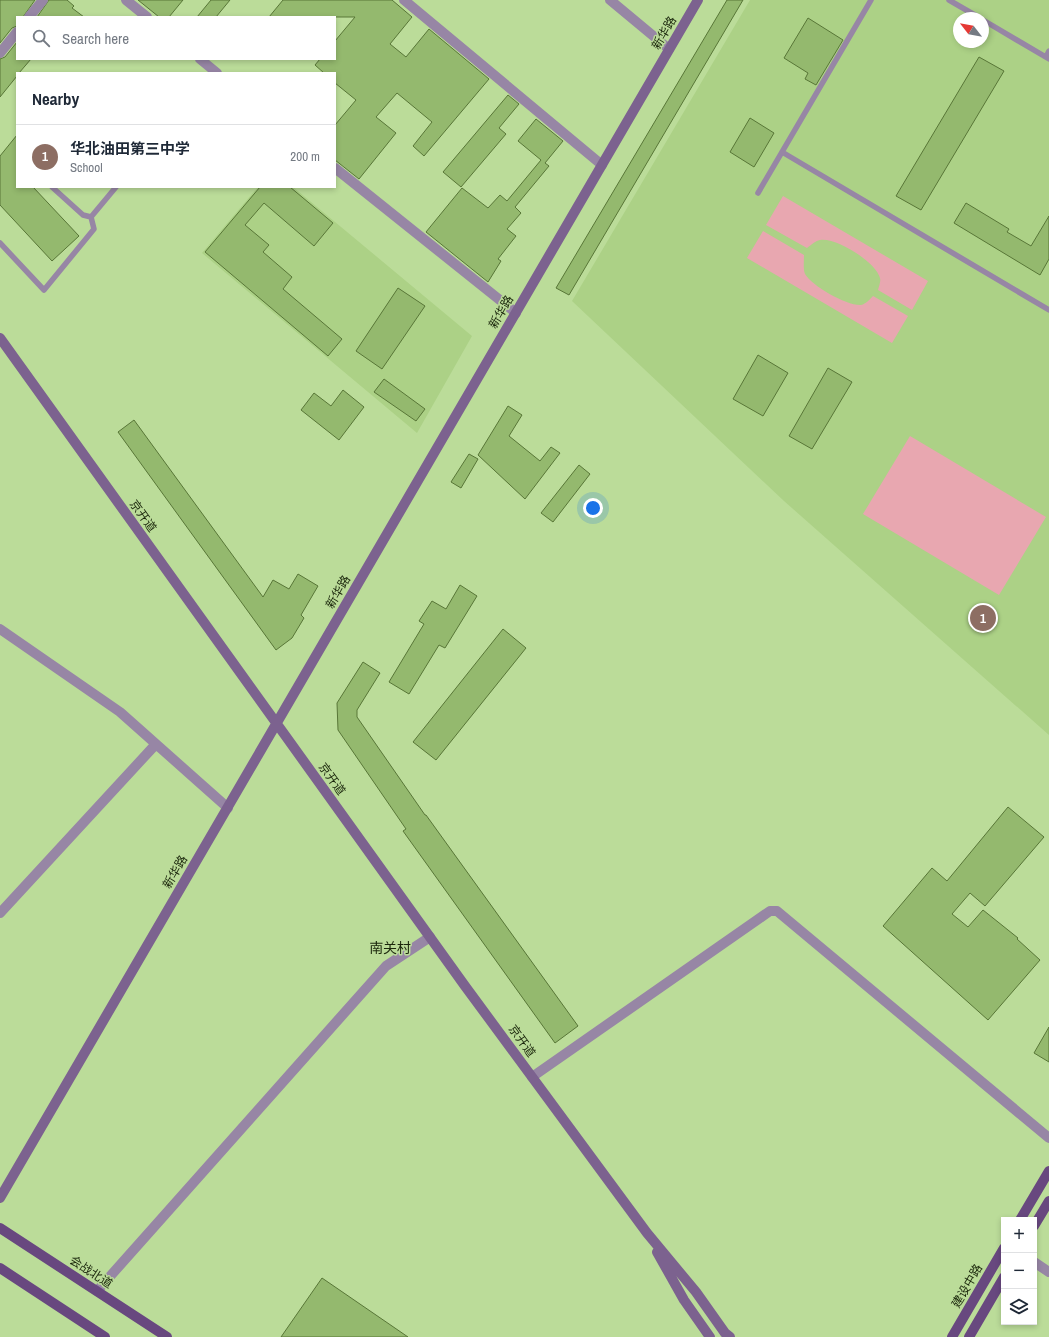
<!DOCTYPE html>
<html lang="en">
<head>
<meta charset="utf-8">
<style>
  :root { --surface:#fff; --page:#f6f6f7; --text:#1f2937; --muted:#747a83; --line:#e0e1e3; --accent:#0f766e }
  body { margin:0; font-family:"Archivo Narrow","Noto Sans SC",sans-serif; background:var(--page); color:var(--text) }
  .controls { position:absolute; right:12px; bottom:12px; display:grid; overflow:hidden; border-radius:0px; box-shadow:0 2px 6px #0003 }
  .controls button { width:36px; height:36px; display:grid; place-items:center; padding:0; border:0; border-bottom:1px solid var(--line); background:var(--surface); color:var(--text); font:20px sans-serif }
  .compass { position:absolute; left:953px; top:12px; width:36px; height:36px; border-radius:50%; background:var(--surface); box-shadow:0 2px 6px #0003; rotate:301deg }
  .you { position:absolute; left:593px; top:508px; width:14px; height:14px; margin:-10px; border:3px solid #fff; border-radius:50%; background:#1a73e8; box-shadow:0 0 0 6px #1a73e833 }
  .badge { display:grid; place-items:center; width:26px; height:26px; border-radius:50%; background:var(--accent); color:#fff; font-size:13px; font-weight:700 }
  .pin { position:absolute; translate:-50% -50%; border:2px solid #fff; box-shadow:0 1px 4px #0006 }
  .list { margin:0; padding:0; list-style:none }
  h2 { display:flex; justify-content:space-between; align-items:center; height:52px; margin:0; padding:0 16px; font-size:17px }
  h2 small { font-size:13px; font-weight:400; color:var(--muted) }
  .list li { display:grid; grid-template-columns:26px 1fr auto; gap:12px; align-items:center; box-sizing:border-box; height:64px; padding:0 16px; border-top:1px solid var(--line) }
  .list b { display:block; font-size:15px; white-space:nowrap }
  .list p { margin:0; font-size:13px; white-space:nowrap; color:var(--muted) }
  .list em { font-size:13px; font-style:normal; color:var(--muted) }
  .icon { flex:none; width:22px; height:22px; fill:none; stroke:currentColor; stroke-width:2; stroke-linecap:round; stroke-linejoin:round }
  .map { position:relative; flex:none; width:1049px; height:1337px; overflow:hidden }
  .search { position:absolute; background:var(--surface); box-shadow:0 2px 6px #0003; left:16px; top:16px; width:320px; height:44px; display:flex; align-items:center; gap:10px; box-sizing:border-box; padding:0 14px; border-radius:0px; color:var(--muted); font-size:15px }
  .panel { position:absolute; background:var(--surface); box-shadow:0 2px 6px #0003; left:16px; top:72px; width:320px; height:116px; border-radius:0px }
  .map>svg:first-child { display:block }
  .built { fill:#acd186; fill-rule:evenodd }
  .green { fill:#e8a7b0 }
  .building { fill:#94b96e; stroke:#587637 }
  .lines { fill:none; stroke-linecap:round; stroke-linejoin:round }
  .service { stroke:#9786a5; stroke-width:5.5 }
  .minor { stroke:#9786a5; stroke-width:10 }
  .tertiary { stroke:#9786a5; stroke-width:10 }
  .secondary { stroke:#7c628f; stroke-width:10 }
  .primary { stroke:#68487f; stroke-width:10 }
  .labels { text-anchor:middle; stroke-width:3; stroke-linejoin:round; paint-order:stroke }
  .street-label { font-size:12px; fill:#1b270c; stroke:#bbdc99 }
  .quarter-label { font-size:14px; fill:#1b270c; stroke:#bbdc99 }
</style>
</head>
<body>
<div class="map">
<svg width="1049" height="1337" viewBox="0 0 1049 1337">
  <rect width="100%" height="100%" fill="#bbdc99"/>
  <!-- built -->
  <path class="built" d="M750,0H1049V735L784,501L572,301ZM959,18H983V42H959Z
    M258,187H293L472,336L417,433L202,253Z"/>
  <!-- green -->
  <path class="green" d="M783,196L928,281L912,310L878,290C879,286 881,281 880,278C876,262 836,237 820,240C815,241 811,245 807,248L766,225Z
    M763,231L804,255C804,261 803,269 805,274C812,286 847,306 861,305C866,304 870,299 873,296L908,316L892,343L747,258Z
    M910,436L1046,517L999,595L863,514Z"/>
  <!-- building -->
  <path class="building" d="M0,0H35L23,17H17V26L12,28L0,43Z
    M49,0H67L74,6L72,8L84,17H37Z
    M138,0H183L169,17H159Z
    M211,0H230L216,17H197Z
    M283,0H392L412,17L390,44L406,57L429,29L489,79L424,156L413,146L432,122L397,93L376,117L396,133L359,179L335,160V125L356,100L335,83V73H324L315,65L320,59H335V41L355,17H269Z
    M727,0H743L569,295L556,288Z
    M808,18L843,40L816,85L805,79L808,73L784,58Z
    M17,42V59H31L19,73H17V76L0,97V59L5,57Z
    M979,57L1004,71L921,210L896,196Z
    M508,95L519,104L499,128L506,134L461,187L443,172Z
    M750,118L774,133L754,167L730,152Z
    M536,119L563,141L545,163L549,166L515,207L521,213L507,229L516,236L498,259L501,261L488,282L426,232L462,188L488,208L500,195L507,201L541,160L518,141Z
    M17,135V187H33L79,236L52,261L0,205V156Z
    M260,187H290L333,223L314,246L264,203L245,225L269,245L263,252L292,277L283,289L342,339L328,356L205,252Z
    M966,203L1009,229L1007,232L1031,246L1049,216V259L1040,275L954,223Z
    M398,288L425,306L382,369L356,351Z
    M758,355L788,373L763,416L733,399Z
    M828,368L852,382L812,449L789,436Z
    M384,379L425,409L416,421L374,392Z
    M343,390L364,407L339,440L301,410L314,393L331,406Z
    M508,406L522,415L509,436L540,461L551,447L560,453L525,499L478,455Z
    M134,420L263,597L273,580L289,589L298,574L318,586L301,615L304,618L292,638L276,650L118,432Z
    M469,454L478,459L461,488L451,482Z
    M579,465L590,474L553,522L541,513Z
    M460,585L477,596L445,648L439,645L409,694L389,682L424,624L419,621L432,601L446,609Z
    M503,629L526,648L436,760L413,742Z
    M363,662L380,673L357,710V717L425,815H426L578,1026L555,1043L403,831L406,829L338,730L337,703Z
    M1008,807L1044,837L985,906L970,893L952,914L968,927L983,910L1018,938L1017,939L1040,960L988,1020L883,926L932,868L947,881Z
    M1049,1027V1062L1034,1053Z
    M322,1278L392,1326L408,1337H281Z"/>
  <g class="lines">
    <!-- service -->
    <path class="service" d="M949,0L980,18
      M983,20L1049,59
      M1046,57L1049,51
      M782,152L1049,310
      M52,187L83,215L91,217
      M758,193L871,0
      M0,243L44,290L94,229L91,217L116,187"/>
    <!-- minor -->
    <path class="minor" d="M126,0L147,17
      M404,0L602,165
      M610,0L669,49
      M200,59L217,73
      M335,168L516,313
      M0,629L120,712L228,808
      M0,913L156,744
      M532,1077L770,911H777L1049,1138
      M1034,1262L1049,1272
      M97,1291L386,966L430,937"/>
    <!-- tertiary -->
    <path class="tertiary" d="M29,17L43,0
      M0,53L17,32"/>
    <!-- secondary -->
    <path class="secondary" d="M0,338L465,986L647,1233L696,1292L725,1333L730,1337
      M0,1198L698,0
      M657,1252L684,1300L710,1337"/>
    <!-- primary -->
    <path class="primary" d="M1020,1220L1049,1171
      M1034,1226L1049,1201
      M0,1228L167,1337
      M0,1268L105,1337
      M952,1337L1004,1248
      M969,1337L1004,1277"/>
  </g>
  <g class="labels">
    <!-- street labels -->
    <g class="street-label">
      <text transform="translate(664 33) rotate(-60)" y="4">新华路</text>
      <text transform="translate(501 312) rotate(-60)" y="4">新华路</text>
      <text transform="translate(143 516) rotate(54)" y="4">京开道</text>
      <text transform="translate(338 592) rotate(-60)" y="4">新华路</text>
      <text transform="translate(332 779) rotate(54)" y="4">京开道</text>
      <text transform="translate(175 872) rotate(-60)" y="4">新华路</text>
      <text transform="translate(522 1041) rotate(54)" y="4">京开道</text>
      <text transform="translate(91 1272) rotate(33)" y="4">会战北道</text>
      <text transform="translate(967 1286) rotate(-60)" y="4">建设中路</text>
    </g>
    <!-- quarter labels -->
    <g class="quarter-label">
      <text x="390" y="953">南关村</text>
    </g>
  </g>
</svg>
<div class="controls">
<button>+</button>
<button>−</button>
<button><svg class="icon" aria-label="layers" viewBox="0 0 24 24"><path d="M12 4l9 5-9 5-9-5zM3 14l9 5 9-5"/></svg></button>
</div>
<svg class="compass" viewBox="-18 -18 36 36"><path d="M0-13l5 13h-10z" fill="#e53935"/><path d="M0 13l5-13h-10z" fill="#747a83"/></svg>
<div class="you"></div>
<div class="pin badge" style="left:983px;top:618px;background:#8d6e63">1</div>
<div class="search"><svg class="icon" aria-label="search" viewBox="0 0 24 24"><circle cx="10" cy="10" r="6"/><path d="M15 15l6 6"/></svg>Search here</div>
<section class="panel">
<h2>Nearby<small></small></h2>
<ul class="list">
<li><span class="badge" style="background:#8d6e63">1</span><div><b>华北油田第三中学</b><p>School</p></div><em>200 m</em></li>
</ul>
</section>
</div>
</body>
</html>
